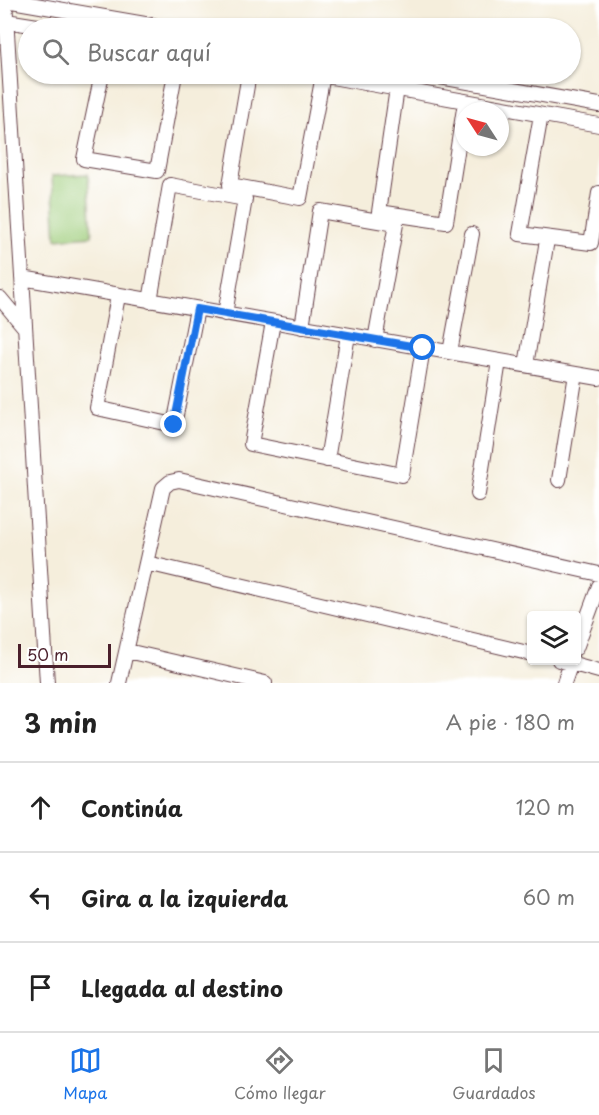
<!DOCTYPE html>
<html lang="es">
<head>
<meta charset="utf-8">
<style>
  :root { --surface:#fff; --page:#f2f2f2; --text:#222; --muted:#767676; --line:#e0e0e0; --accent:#1a73e8 }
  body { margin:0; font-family:"Playpen Sans",sans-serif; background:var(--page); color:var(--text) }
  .controls { position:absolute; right:18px; bottom:18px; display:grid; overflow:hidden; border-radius:6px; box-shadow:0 2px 4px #0004 }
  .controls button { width:54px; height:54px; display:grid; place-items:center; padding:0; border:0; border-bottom:2px solid var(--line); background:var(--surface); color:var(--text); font:30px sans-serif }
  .compass { position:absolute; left:455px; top:102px; width:54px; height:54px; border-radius:50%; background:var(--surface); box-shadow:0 2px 4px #0004; rotate:306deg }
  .scale { position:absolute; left:18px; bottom:15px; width:93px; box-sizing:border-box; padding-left:6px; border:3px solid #4a1f2b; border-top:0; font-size:16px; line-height:21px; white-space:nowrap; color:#4a1f2b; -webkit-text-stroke:4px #fff; paint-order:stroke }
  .stop { position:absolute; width:18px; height:18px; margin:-14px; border:4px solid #1a73e8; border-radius:50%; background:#fff }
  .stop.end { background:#1a73e8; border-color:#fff; box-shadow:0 2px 6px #0008 }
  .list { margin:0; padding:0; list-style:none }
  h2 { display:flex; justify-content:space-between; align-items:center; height:78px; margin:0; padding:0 24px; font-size:26px }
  h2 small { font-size:20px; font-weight:400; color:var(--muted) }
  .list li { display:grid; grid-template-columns:39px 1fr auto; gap:18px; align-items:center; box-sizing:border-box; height:90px; padding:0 24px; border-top:2px solid var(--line) }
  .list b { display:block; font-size:22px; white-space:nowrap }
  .list em { font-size:20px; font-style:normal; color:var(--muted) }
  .icon { flex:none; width:33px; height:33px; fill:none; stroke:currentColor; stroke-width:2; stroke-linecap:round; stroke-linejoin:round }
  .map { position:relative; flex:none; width:599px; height:683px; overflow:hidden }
  .search { position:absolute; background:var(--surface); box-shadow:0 2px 4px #0004; left:18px; right:18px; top:18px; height:66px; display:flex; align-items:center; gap:15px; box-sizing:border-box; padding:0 21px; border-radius:33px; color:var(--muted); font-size:22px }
  .sheet { height:348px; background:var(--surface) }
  nav { display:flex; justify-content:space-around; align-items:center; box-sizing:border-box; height:84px; border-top:2px solid var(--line); background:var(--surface); font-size:16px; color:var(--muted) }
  nav a { display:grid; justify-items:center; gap:3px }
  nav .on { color:var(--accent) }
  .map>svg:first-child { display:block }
  .green { fill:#9fcd7b; stroke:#747653; stroke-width:1.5 }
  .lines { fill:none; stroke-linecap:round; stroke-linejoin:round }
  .minor-casing { stroke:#643e46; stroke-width:16 }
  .minor { stroke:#fff; stroke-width:14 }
  .route { stroke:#1a73e8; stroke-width:8 }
</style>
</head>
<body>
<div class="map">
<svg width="599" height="683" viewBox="0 0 599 683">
  <rect width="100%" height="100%" fill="#fff"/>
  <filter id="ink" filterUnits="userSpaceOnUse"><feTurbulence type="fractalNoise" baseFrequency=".0167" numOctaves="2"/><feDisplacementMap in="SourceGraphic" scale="12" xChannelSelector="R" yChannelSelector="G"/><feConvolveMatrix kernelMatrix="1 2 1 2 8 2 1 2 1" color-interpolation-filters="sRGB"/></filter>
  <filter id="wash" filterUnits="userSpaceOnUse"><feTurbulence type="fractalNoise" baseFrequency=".008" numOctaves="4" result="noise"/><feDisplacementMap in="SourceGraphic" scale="24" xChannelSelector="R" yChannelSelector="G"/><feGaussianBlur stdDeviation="1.35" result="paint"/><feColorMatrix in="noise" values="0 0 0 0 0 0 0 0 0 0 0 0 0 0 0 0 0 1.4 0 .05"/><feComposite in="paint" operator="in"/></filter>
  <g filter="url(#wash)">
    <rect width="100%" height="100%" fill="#f5eedc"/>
    <!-- green -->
    <path class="green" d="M88,174L92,236L56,239L52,176Z"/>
  </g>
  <g filter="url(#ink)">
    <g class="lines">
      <!-- minor casing -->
      <g class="minor-casing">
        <path id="minor" d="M5,0L47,683
          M6,0L168,28
          M6,21L50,28
          M102,74L84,159L157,171L175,74
          M249,74L230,185L300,198L323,75
          M315,74L599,125
          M423,74L599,105
          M397,88L379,212L446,222L465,102
          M541,115L520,234L591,243L599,193
          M22,278L599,378
          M118,296L97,408L174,425L197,309
          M0,298L25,328
          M150,301L170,185L245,199L225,314
          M273,322L251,444L402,475L423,348
          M302,327L320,211L396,224L375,340
          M450,352L472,234
          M526,365L546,246
          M327,460L348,335
          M559,480L576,374
          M478,494L499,361
          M147,563L532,654
          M576,648L599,586
          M127,651L265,683
          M559,660L599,671
          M119,683L163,488L170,482L179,480L599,574
          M564,683L572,660"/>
      </g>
      <!-- minor -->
      <use href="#minor" class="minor"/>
    </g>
  </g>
  <g class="lines" filter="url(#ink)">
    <!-- route -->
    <path class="route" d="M174,425L197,309L423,348"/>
  </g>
</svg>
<div class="controls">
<button><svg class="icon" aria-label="layers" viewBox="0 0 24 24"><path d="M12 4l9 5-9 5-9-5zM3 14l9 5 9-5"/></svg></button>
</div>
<svg class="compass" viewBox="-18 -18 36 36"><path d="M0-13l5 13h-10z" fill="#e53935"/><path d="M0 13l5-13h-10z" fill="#767676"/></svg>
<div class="scale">50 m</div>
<div class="stop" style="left:423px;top:348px"></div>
<div class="stop end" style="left:174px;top:425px"></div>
<div class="search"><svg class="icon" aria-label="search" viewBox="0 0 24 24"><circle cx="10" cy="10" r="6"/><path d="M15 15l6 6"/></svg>Buscar aquí</div>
</div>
<section class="sheet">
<h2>3 min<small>A pie · 180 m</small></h2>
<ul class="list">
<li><svg class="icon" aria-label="ahead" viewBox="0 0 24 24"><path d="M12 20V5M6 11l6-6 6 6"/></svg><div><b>Continúa</b></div><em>120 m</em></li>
<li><svg class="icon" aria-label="left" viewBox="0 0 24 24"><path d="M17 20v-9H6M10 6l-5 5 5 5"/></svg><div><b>Gira a la izquierda</b></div><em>60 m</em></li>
<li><svg class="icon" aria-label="arrive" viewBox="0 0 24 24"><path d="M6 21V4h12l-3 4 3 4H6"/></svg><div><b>Llegada al destino</b></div></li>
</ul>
</section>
<nav>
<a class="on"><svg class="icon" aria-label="map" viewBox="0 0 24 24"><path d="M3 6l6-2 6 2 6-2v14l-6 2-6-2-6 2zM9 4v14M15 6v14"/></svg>Mapa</a>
<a><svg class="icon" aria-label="directions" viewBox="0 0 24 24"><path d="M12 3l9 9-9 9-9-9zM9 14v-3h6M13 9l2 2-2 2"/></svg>Cómo llegar</a>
<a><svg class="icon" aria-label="saved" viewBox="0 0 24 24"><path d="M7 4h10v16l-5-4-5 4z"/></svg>Guardados</a>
</nav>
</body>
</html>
